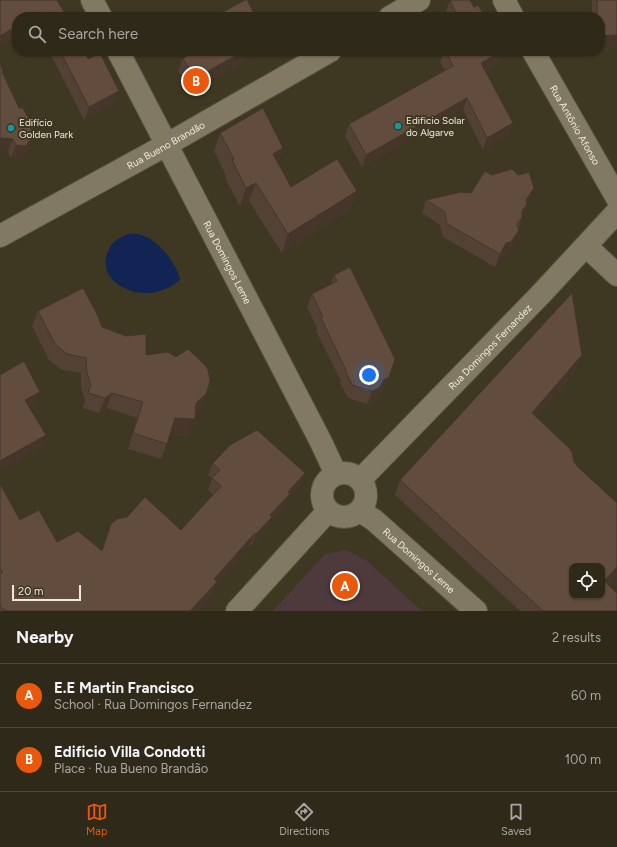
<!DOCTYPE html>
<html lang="en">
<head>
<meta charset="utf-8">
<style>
  :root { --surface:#2e2919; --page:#3a3526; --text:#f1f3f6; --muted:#a7a6a2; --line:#494538; --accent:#ea580c }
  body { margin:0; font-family:Figtree,sans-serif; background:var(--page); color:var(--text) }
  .controls { position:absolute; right:12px; bottom:12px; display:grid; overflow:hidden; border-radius:8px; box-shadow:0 1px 3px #0004 }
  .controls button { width:36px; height:36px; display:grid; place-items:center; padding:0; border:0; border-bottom:1px solid var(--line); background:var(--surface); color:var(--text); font:20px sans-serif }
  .scale { position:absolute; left:12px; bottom:10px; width:69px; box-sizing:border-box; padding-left:4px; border:2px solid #efeadd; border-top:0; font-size:11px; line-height:14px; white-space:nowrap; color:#efeadd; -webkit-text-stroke:3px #3e3721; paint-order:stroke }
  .you { position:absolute; left:369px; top:375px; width:14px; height:14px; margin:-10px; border:3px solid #fff; border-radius:50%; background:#1a73e8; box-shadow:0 0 0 6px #1a73e833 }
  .badge { display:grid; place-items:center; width:26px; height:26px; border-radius:50%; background:var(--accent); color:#fff; font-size:13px; font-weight:700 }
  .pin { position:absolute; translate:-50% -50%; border:2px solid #fff; box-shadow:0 1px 4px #0006 }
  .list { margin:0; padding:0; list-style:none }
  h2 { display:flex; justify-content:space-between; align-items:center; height:52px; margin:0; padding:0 16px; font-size:17px }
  h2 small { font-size:13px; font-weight:400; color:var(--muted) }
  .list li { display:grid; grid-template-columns:26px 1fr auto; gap:12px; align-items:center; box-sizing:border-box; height:64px; padding:0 16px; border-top:1px solid var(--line) }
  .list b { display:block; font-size:15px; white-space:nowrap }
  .list p { margin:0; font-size:13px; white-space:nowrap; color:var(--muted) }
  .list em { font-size:13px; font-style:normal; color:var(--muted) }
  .icon { flex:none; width:22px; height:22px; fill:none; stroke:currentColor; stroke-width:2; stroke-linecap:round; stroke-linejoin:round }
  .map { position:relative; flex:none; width:617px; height:611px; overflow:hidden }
  .search { position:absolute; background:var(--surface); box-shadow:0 1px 3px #0004; left:12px; right:12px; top:12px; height:44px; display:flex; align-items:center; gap:10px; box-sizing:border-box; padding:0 14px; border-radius:16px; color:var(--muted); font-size:15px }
  .sheet { height:180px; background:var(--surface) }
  nav { display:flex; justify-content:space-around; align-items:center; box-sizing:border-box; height:56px; border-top:1px solid var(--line); background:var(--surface); font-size:11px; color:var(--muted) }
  nav a { display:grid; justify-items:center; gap:2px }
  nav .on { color:var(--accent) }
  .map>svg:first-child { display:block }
  .education { fill:#4e393c }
  .water { fill:#112453 }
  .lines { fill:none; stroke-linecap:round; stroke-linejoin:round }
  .minor-casing { stroke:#5a5340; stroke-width:24 }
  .minor { stroke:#817961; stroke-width:22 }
  .wall { fill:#544135 }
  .shaded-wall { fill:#45352b }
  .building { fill:#624c3e; stroke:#45352b; fill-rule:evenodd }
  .culture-dot { fill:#0f9aa8; stroke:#3e3721; stroke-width:1.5 }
  .labels { text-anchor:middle; stroke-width:4; stroke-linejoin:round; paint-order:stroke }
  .poi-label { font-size:10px; fill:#efeadd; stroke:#3e3721; text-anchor:start }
  .street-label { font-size:10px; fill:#efeadd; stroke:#3e3721 }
</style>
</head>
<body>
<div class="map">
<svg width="617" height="611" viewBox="0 0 617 611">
  <rect width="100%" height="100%" fill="#3e3721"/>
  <!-- education -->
  <path class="education" d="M346,550L367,561L422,611H273L325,554Z"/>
  <!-- water -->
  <path class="water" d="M128,234C132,234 137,233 141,235C158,239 176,263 180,279C174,286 165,290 156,292C131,298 94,279 109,249C113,241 120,237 128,234Z"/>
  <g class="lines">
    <!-- minor casing -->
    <g class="minor-casing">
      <g id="minor">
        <path d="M92,0L101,17"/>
        <path d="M504,0L513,17"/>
        <path d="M390,17L419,0"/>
        <path id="s1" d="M118,51L320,440L336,474"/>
        <path id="s2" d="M533,51L617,198"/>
        <path id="s3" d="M0,236L166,145L330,51"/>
        <path d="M586,246L617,275"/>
        <circle cx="344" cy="495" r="22"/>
        <path id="s4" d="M360,480L541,294L617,212"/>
        <path id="s5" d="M360,511L374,520L476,611"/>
        <path d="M237,611L328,511"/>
      </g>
    </g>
    <!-- minor -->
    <use href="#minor" class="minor"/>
  </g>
  <!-- wall -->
  <path class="wall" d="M0,0L67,17H17V36L0,46Z
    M592,0H617V48L600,49V17H592Z
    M450,1L474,7L485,17H447L445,13Z
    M49,51H84L114,104L84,120Z
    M186,51H260L244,60L243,62L190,92L178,71L183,58L187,56L185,53Z
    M444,51H503L498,63L485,70L513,123L508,136L483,150L463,110L362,167L345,136L349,124L445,71L440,62Z
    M3,72L19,108L29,124L33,135L28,148L21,159L11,158L8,152Z
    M220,133L283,148L278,162L291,187L357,191L350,210L282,253L249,201L240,206L225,178L226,176L214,151Z
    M492,175L529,201L526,206L522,217L514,243L507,255L501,256L495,267L443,237L440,225L422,213L426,200L471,193Z
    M350,267L384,390L378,393L375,400L367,404L348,398L340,383L341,381L316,331L317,328L307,307L312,294L331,284L334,275Z
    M38,311L102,327L146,355L209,385L200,410L195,414L189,435L170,434L161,459L128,449L137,418L107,408L99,413L83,408L85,400L81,388V373L62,370L49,360L32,326Z
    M576,370L536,417L574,462L578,467L617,503V577L609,586L617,611H520L395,495L400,480Z
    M213,463L301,485L287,500L285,506L270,523L267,529L251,546L250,545L216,584L213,594L197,611H0V484L20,520L57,542L101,550L181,530L213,495L208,490L212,479L208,475Z"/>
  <!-- shaded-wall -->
  <path class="shaded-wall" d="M41,12L39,17H32Z
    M17,26V36L0,46V36Z
    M617,35V48L600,49V36Z
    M244,51H260L244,60L243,62L190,92L194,79Z
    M502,51H503L498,63L477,75L481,63Z
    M119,91L114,104L84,120L89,107Z
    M467,98L463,110L362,167L366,155Z
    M513,123L508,136L483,150L487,138Z
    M33,135L28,148L21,159L11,158L16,145Z
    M0,138L13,139L8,152L0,151Z
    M283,148L276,166L273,154Z
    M256,183L249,201L240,206L246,188Z
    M534,188L529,201L526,206L522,217L518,224L526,200Z
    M357,191L350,210L282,253L288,234Z
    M519,230L514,243L507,255L501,256L495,267L500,254L506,243Z
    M582,355L576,370L526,428L532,413Z
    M389,377L384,390L378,393L375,400L367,404L372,391L383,380Z
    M209,385L200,410L191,418L196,403Z
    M40,392L35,403L21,412L25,400Z
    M112,393L107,408L99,413L105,398Z
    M175,418L195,419L189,435L169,434Z
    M46,435L41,447L0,471V461Z
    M305,473L301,485L287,500L285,506L270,523L267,529L251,546L256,534L288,492Z
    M255,533L250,545L216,584L213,594L197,611H190L214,579Z
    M617,567V577L602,593L604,581Z"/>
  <!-- building -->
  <path class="building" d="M0,0H57L67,17H43L41,12L32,17H17V26L0,36Z
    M245,0H247L256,17H214Z
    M452,0H470L474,7L478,5L485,17H458L450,1Z
    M597,0H617V35L600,36V17H597Z
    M60,51H84L88,59L100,53L119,91L89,107Z
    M196,51H244L194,79L183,58Z
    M446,51H502L481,63L513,123L487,138L467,98L366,155L349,124L453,66Z
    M0,62L3,71L2,72L19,108H23L30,121L29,124L33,135L26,146L16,145L13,139L0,138Z
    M263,108L283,148L273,154L291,187L337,159L357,191L288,234L256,183L246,188L232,160L234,159L220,133Z
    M512,169L518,175L529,172L534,188L526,200L527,204L522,211V217L517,225L519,230L511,242L506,243L500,254L447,224L445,212L426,200L461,192L471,193L485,171L492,175Z
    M350,267L395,359L389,377L383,380L380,387L372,391L352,385L345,370H346L321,318L323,317L312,294L337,281L334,275Z
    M83,288L98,316L102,327L126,336L146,334V355L168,352L176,357L188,349L206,366L208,370L210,380L209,385L206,394L196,403L195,419L175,418L167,444L133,433L143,402L112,393L105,398L88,393L91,385L87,373L86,358L67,354L55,344L38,311Z
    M572,293L582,355L532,413L569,448L572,452L574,462L578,467L617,503V567L604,581L617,593V611H543L400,480ZM572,566H602V596H572Z
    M24,361L40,392L25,400L46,435L0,461V375Z
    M257,430L305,473L288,492L290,494L270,515L272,517L256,534L255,533L214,579L217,582L190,611H7L1,608L0,604V574L3,572L0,568V484L20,520L39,510L57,542L78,531L102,551L111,524L117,519L127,517L145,497L181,530L221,486L212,478L220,470L213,463L230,445Z"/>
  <!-- markers -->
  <g class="culture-dot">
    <circle cx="398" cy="126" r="4"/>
    <circle cx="11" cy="128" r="4"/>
  </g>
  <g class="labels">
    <!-- poi labels -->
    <g class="poi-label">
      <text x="406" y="124">Edificio Solar<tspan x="406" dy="12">do Algarve</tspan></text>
      <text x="19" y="126">Edifício<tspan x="19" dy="12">Golden Park</tspan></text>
    </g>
    <!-- street labels -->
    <g class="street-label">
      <text dy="4" stroke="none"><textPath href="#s2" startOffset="85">Rua Antônio Afonso</textPath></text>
      <text dy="4" stroke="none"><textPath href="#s3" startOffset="189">Rua Bueno Brandão</textPath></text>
      <text dy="4" stroke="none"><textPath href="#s1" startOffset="238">Rua Domingos Leme</textPath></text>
      <text dy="4" stroke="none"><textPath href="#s4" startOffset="186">Rua Domingos Fernandez</textPath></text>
      <text dy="4" stroke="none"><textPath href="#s5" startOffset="77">Rua Domingos Leme</textPath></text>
    </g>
  </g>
</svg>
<div class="controls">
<button><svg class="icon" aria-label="locate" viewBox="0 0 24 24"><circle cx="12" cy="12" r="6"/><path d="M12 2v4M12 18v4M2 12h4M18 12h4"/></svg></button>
</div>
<div class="scale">20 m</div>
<div class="you"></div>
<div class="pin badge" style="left:345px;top:586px">A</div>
<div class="pin badge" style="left:196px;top:81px">B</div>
<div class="search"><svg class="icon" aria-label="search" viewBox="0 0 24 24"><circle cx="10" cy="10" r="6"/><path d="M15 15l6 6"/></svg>Search here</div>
</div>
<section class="sheet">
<h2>Nearby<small>2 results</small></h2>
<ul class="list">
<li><span class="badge">A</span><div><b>E.E Martin Francisco</b><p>School · Rua Domingos Fernandez</p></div><em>60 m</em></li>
<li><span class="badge">B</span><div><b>Edificio Villa Condotti</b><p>Place · Rua Bueno Brandão</p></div><em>100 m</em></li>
</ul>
</section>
<nav>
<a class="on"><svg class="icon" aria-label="map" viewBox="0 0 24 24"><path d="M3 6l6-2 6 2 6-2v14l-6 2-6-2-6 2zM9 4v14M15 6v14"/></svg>Map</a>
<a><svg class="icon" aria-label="directions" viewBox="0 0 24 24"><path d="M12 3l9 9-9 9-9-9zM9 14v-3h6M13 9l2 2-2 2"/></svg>Directions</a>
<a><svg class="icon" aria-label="saved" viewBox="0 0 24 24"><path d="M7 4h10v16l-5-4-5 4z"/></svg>Saved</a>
</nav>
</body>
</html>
